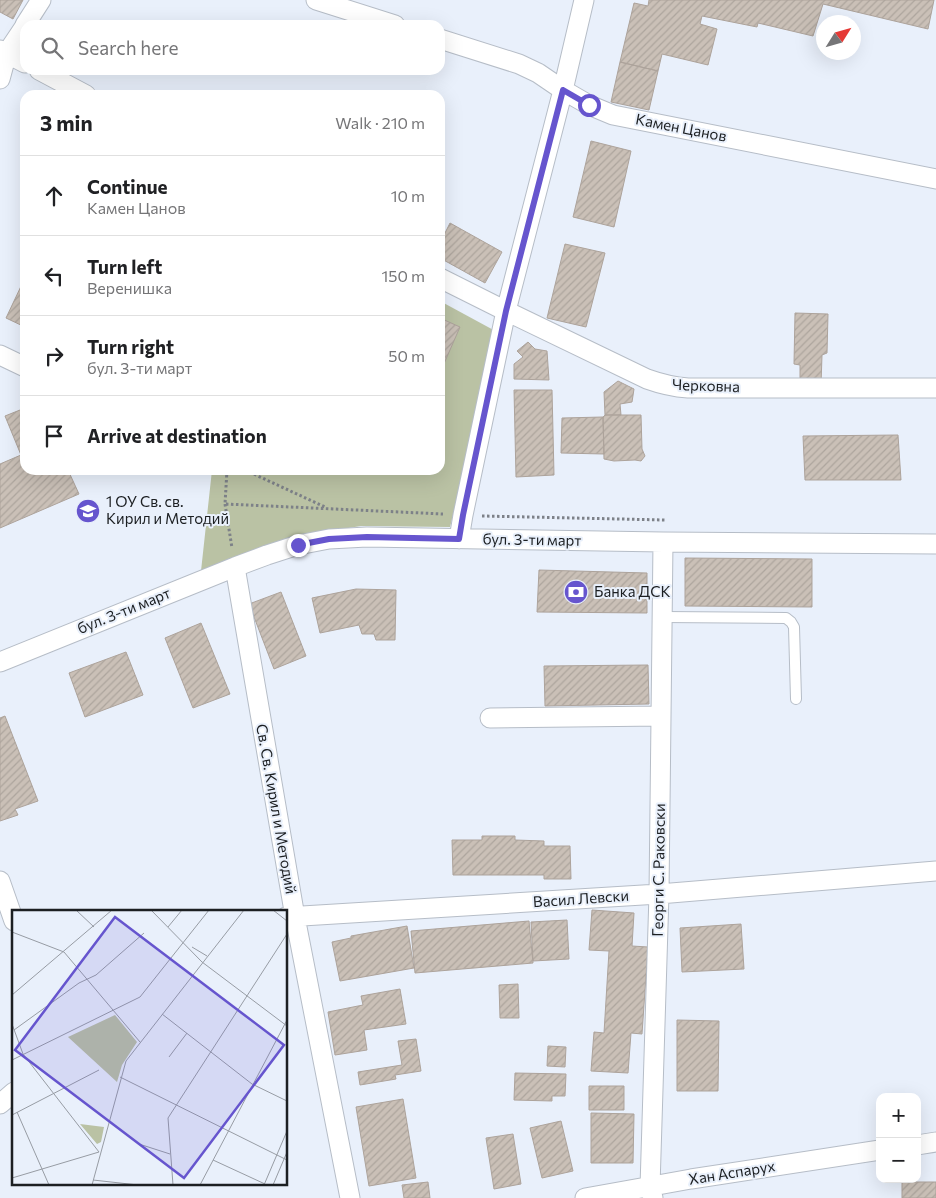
<!DOCTYPE html>
<html lang="en">
<head>
<meta charset="utf-8">
<style>
  :root { --surface:#fff; --page:#f2f2f2; --text:#202124; --muted:#757577; --line:#e0e0e0 }
  body { margin:0; font-family:Commissioner,sans-serif; background:var(--page); color:var(--text) }
  .controls { position:absolute; right:15px; bottom:15px; display:grid; overflow:hidden; border-radius:10px; box-shadow:0 5px 20px #0002 }
  .controls button { width:45px; height:45px; display:grid; place-items:center; padding:0; border:0; border-bottom:1px solid var(--line); background:var(--surface); color:var(--text); font:25px sans-serif }
  .compass { position:absolute; left:816px; top:15px; width:45px; height:45px; border-radius:50%; background:var(--surface); box-shadow:0 5px 20px #0002; rotate:53deg }
  .stop { position:absolute; width:15px; height:15px; margin:-11px; border:4px solid #6655ce; border-radius:50%; background:#fff }
  .stop.end { background:#6655ce; border-color:#fff; box-shadow:0 1px 5px #0008 }
  .list { margin:0; padding:0; list-style:none }
  h2 { display:flex; justify-content:space-between; align-items:center; height:65px; margin:0; padding:0 20px; font-size:21px }
  h2 small { font-size:16px; font-weight:400; color:var(--muted) }
  .list li { display:grid; grid-template-columns:32px 1fr auto; gap:15px; align-items:center; box-sizing:border-box; height:80px; padding:0 20px; border-top:1px solid var(--line) }
  .list b { display:block; font-size:19px; white-space:nowrap }
  .list p { margin:0; font-size:16px; white-space:nowrap; color:var(--muted) }
  .list em { font-size:16px; font-style:normal; color:var(--muted) }
  .icon { flex:none; width:28px; height:28px; fill:none; stroke:currentColor; stroke-width:2; stroke-linecap:round; stroke-linejoin:round }
  .map { position:relative; flex:none; width:936px; height:1198px; overflow:hidden }
  .search { position:absolute; background:var(--surface); box-shadow:0 5px 20px #0002; left:20px; top:20px; width:425px; height:55px; display:flex; align-items:center; gap:12px; box-sizing:border-box; padding:0 18px; border-radius:15px; color:var(--muted); font-size:19px }
  .panel { position:absolute; background:var(--surface); box-shadow:0 5px 20px #0002; left:20px; top:90px; width:425px; height:385px; border-radius:15px }
  .map>svg:first-child { display:block }
  .green { fill:#bac2a4 }
  .building { fill:url(#building-hatch); stroke:#ada39b }
  .lines { fill:none; stroke-linecap:round; stroke-linejoin:round }
  .service-casing { stroke:#b6bdc7; stroke-width:12 }
  .minor-casing { stroke:#b6bdc7; stroke-width:21 }
  .path { stroke:#7d8188; stroke-width:3; stroke-dasharray:2.5 2.5; stroke-linecap:butt }
  .service { stroke:#fff; stroke-width:10 }
  .minor { stroke:#fff; stroke-width:19 }
  .route { stroke:#6655ce; stroke-width:6 }
  .labels { text-anchor:middle; stroke-width:4; stroke-linejoin:round; paint-order:stroke }
  .street-label { font-size:15px; fill:#1c1f22; stroke:#e9f0fb }
  .poi-label { font-size:15px; fill:#1c1f22; stroke:#e9f0fb; text-anchor:start }
  .inset-road { fill:none; stroke:#979ca4; stroke-width:1 }
  .view { fill:#6655ce; fill-opacity:0.15; stroke:#6655ce; stroke-width:2.5 }
  .inset-edge { fill:none; stroke:#1c1f22; stroke-width:2.5 }
</style>
</head>
<body>
<div class="map">
<svg width="936" height="1198" viewBox="0 0 936 1198">
  <defs>
    <pattern id="building-hatch" width="6" height="6" patternUnits="userSpaceOnUse" patternTransform="scale(1.25)"><rect width="6" height="6" fill="#cac0b7"/><path d="M-1 1l2-2M0 6l6-6M5 7l2-2" fill="none" stroke="#ada59d"/></pattern>
  </defs>
  <rect width="100%" height="100%" fill="#e9f0fb"/>
  <!-- green -->
  <path class="green" d="M440,301L499,333L450,527L361,526L297,536L201,571L212,470H440Z"/>
  <!-- building -->
  <path class="building" d="M0,0H23L13,19L0,12Z
    M649,0H934L928,29L823,4L813,36L758,23L757,27L702,16L700,24L717,29L708,65L662,54L658,71L620,62L634,3L648,6Z
    M620,62L658,71L649,110L611,102Z
    M591,141L631,151L614,227L573,217Z
    M450,223L502,252L485,283L440,258V243Z
    M565,244L605,253L586,327L547,318Z
    M23,282L25,283V327L6,318Z
    M795,313L828,314L827,353L822,355L821,385H800V365L794,364Z
    M440,318L460,327L443,366L440,365Z
    M528,342L535,349L547,351L549,380L514,379V364L523,357L517,351Z
    M618,381L634,389L632,402L620,404L621,415H605L604,392Z
    M514,390H552L554,475L516,477Z
    M25,408V470H68L79,494L0,528V464L21,455L5,416Z
    M605,415H641L642,449L645,456L641,461L635,460L614,461L604,459L603,417Z
    M603,417L604,454L561,453L562,418Z
    M898,435L901,480H805L803,436Z
    M685,558L812,559V607L685,606Z
    M539,570L647,573V613L537,612Z
    M356,589L396,590L395,640H376L374,634H362L359,625L320,633L312,598Z
    M281,592L306,656L274,669L249,604Z
    M201,623L230,694L193,708L165,638Z
    M126,652L143,695L85,717L69,673Z
    M648,665L649,704L545,706L544,666Z
    M5,716L38,801L15,809L18,815L0,821V718Z
    M482,836H515V840L544,841V846H570L571,879H544V875H453L452,840H482Z
    M592,910L634,913L632,946L648,947L642,1034L631,1033L628,1073L591,1071L594,1032L604,1033L609,951L589,950Z
    M567,920L569,959L533,961L531,922Z
    M529,921L533,963L415,973L411,931Z
    M741,924L744,969L682,972L680,928Z
    M407,926L414,968L340,981L332,942L351,938V936Z
    M518,984L519,1018H500L499,985Z
    M400,989L406,1024L364,1030L367,1050L335,1055L328,1012L363,1005L361,996Z
    M677,1020L719,1021L718,1091H677Z
    M416,1039L421,1071L395,1075L396,1079L360,1085L358,1072L402,1065L398,1041Z
    M548,1046L566,1047L565,1067L547,1066Z
    M515,1073L566,1074L565,1096H552V1101L514,1100Z
    M589,1086H624V1110H589Z
    M403,1099L416,1178L369,1186L356,1107Z
    M591,1113L634,1114L633,1163H591Z
    M561,1121L573,1171L542,1178L530,1128Z
    M513,1134L521,1184L494,1189L486,1138Z
    M428,1182L430,1198H404L402,1185Z
    M902,1182H936V1198H902Z"/>
  <g class="lines">
    <!-- service casing -->
    <g class="service-casing">
      <path id="service" d="M663,617L786,618L791,622L794,627L796,699"/>
    </g>
    <!-- minor casing -->
    <g class="minor-casing">
      <path id="minor" d="M316,0L395,25
        M25,25L41,0
        M440,39L519,64L538,73L563,90L589,105L613,115L936,179
        M0,50L25,63
        M39,70L86,95
        M0,79L7,53L25,26
        M440,278L506,311L647,379C661,384 673,387 688,388H936
        M0,355L25,367
        M459,539L463,515L506,311L563,90L584,0
        M235,567L295,917L350,1198
        M0,662L235,567L267,555L298,545L329,539L367,537L663,542L936,544
        M490,718L661,716
        M0,881L14,921
        M286,917L659,894L936,871
        M0,1104L14,1092
        M917,1145L936,1142
        M585,1198L691,1179L880,1150
        M653,1198L650,1187L659,894L663,542"/>
    </g>
    <!-- path -->
    <path class="path" d="M227,470L225,504L443,514
      M245,470L325,507
      M225,504L232,548
      M482,516L665,520"/>
    <!-- service -->
    <use href="#service" class="service"/>
    <!-- minor -->
    <use href="#minor" class="minor"/>
  </g>
  <g class="lines">
    <!-- route -->
    <path class="route" d="M298,545L329,539L367,537L459,539L463,515L506,311L563,90L589,105"/>
  </g>
  <!-- icons -->
  <defs>
    <g id="school-disc" transform="scale(1.25)"><circle r="9.5" fill="#6655ce" stroke="#e9f0fb"/><path d="M0-5L7-2L0 1L-7-2ZM-4 1L0 2.5L4 1V4Q0 6-4 4Z" fill="#fff"/></g>
    <g id="bank-disc" transform="scale(1.25)"><circle r="9.5" fill="#6655ce" stroke="#e9f0fb"/><path d="M-6-4H6V4H-6ZM0-2.3a2.3 2.3 0 1 0 0 4.6a2.3 2.3 0 1 0 0-4.6Z" fill="#fff"/></g>
  </defs>
  <g fill-rule="evenodd">
    <use href="#school-disc" x="88" y="511"/>
    <use href="#bank-disc" x="576" y="592"/>
  </g>
  <g class="labels">
    <!-- street labels -->
    <g class="street-label">
      <text transform="translate(681 128) rotate(11)" y="5">Камен Цанов</text>
      <text transform="translate(706 386) rotate(2)" y="5">Черковна</text>
      <text transform="translate(532 540) rotate(1)" y="5">бул. 3-ти март</text>
      <text transform="translate(124 611) rotate(-22)" y="5">бул. 3-ти март</text>
      <text transform="translate(276 809) rotate(80)" y="5">Св. Св. Кирил и Методий</text>
      <text transform="translate(659 870) rotate(-89)" y="5">Георги С. Раковски</text>
      <text transform="translate(581 899) rotate(-4)" y="5">Васил Левски</text>
      <text transform="translate(732 1173) rotate(-9)" y="5">Хан Аспарух</text>
    </g>
    <!-- poi labels -->
    <g class="poi-label">
      <text x="106" y="507">1 ОУ Св. св.<tspan x="106" dy="17">Кирил и Методий</tspan></text>
      <text x="594" y="597">Банка ДСК</text>
    </g>
  </g>
  <!-- overview -->
  <g transform="translate(12 910)">
    <rect width="275" height="275" fill="#e9f0fb"/>
    <path d="M103,105L125,132L110,155L105,172L56,127ZM68,214L92,217L89,232L85,234Z" fill="#bac2a4"/>
    <path class="inset-road" d="M64,0L82,17M139,0L190,52L275,116M261,0L275,11M156,17L170,0M0,22L52,42L128,132M180,37L195,46M0,85L100,0M150,104L240,174L275,191M0,114L11,144L87,242L0,268M2,120L67,73L84,65L132,23M157,147L175,123M0,150L128,87L197,0M108,167L275,250M5,202L37,275M0,205L87,160M127,234L158,244M201,250L253,274M81,270L126,275M80,275L114,151L232,0M161,275L156,208L275,24M188,275L275,110M252,275L275,221M261,275L275,242"/>
    <path class="view" d="M103,7L272,135L172,268L3,140Z"/>
    <rect width="275" height="275" class="inset-edge"/>
  </g>
</svg>
<div class="controls">
<button>+</button>
<button>−</button>
</div>
<svg class="compass" viewBox="-18 -18 36 36"><path d="M0-13l5 13h-10z" fill="#e53935"/><path d="M0 13l5-13h-10z" fill="#757577"/></svg>
<div class="stop" style="left:589px;top:105px"></div>
<div class="stop end" style="left:298px;top:545px"></div>
<div class="search"><svg class="icon" aria-label="search" viewBox="0 0 24 24"><circle cx="10" cy="10" r="6"/><path d="M15 15l6 6"/></svg>Search here</div>
<section class="panel">
<h2>3 min<small>Walk · 210 m</small></h2>
<ul class="list">
<li><svg class="icon" aria-label="ahead" viewBox="0 0 24 24"><path d="M12 20V5M6 11l6-6 6 6"/></svg><div><b>Continue</b><p>Камен Цанов</p></div><em>10 m</em></li>
<li><svg class="icon" aria-label="left" viewBox="0 0 24 24"><path d="M17 20v-9H6M10 6l-5 5 5 5"/></svg><div><b>Turn left</b><p>Веренишка</p></div><em>150 m</em></li>
<li><svg class="icon" aria-label="right" viewBox="0 0 24 24"><path d="M7 20v-9h11M14 6l5 5-5 5"/></svg><div><b>Turn right</b><p>бул. 3-ти март</p></div><em>50 m</em></li>
<li><svg class="icon" aria-label="arrive" viewBox="0 0 24 24"><path d="M6 21V4h12l-3 4 3 4H6"/></svg><div><b>Arrive at destination</b></div></li>
</ul>
</section>
</div>
</body>
</html>
